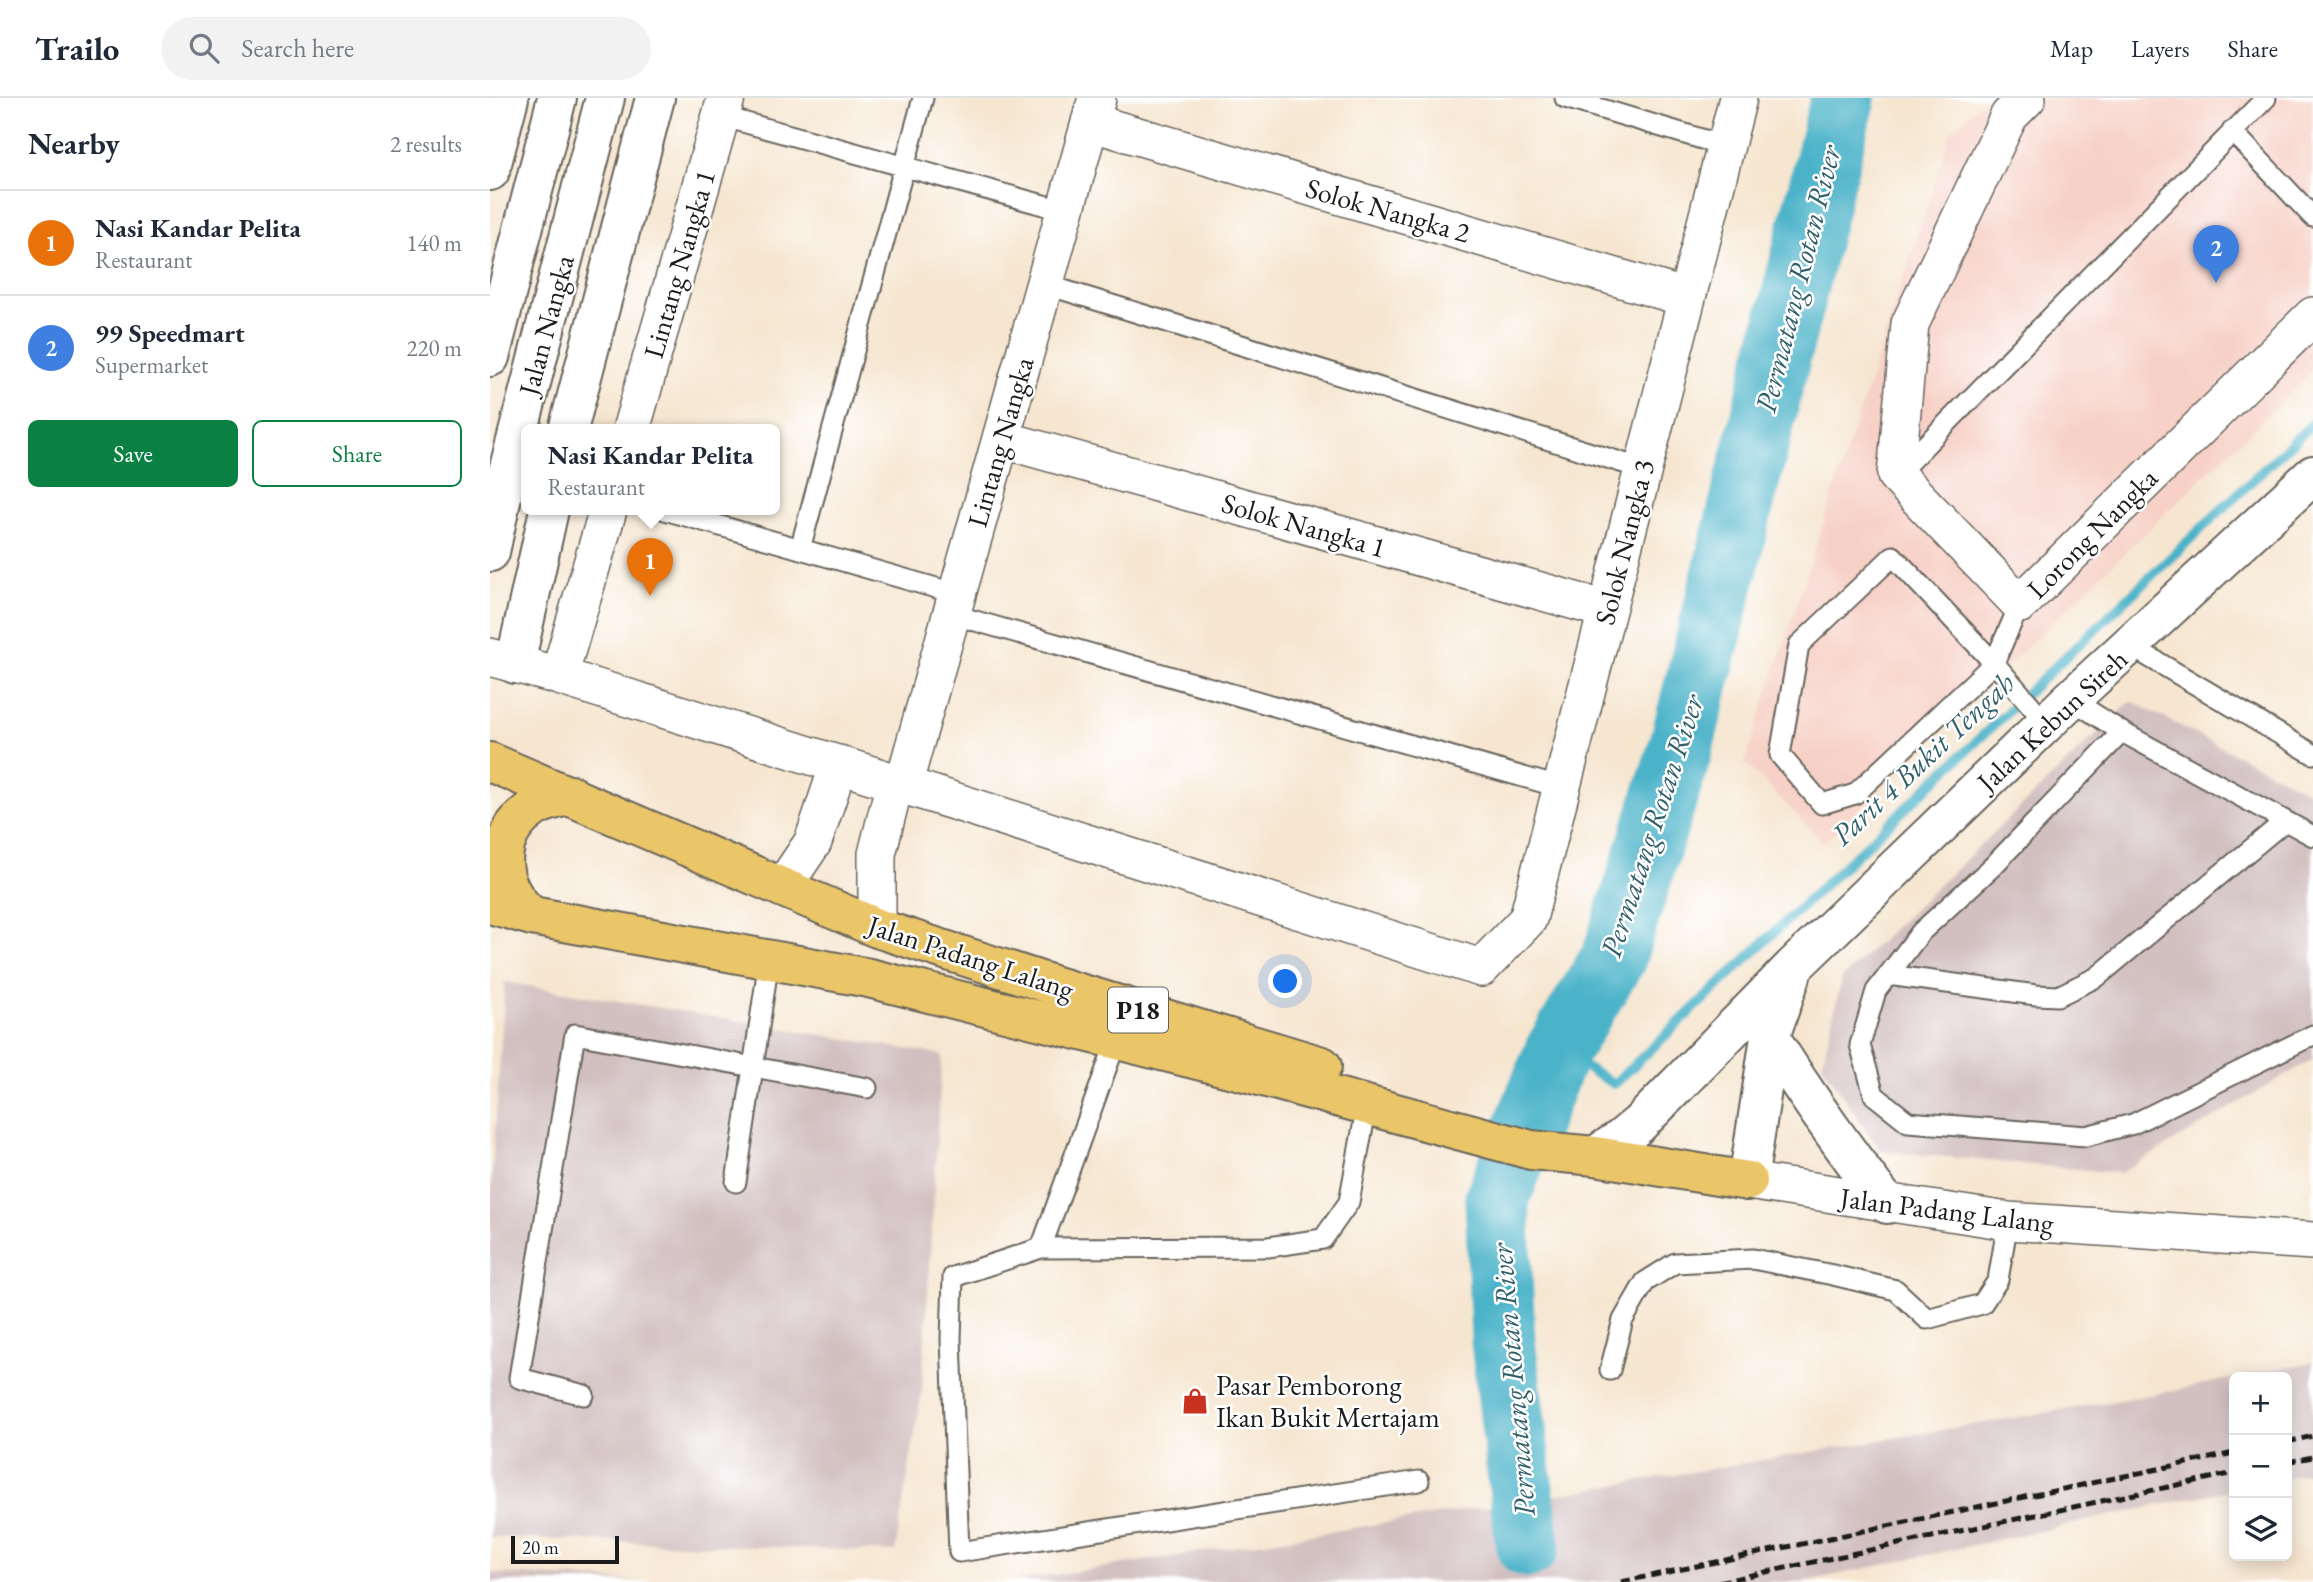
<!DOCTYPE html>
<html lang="en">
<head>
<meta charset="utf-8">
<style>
  :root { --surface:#fff; --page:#f2f2f3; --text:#1f2937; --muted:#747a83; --line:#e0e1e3; --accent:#0b8043 }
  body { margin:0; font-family:"EB Garamond",serif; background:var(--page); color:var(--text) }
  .controls { position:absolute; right:21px; bottom:21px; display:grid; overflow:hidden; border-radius:10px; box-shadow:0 4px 18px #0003 }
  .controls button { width:63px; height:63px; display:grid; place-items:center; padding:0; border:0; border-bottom:2px solid var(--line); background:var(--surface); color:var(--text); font:35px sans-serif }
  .scale { position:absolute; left:21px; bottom:18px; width:108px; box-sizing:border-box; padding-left:7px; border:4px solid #1c1c1c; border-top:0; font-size:19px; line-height:24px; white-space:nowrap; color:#1c1c1c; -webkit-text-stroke:5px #fff; paint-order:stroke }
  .you { position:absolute; left:796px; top:884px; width:24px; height:24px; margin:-18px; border:5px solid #fff; border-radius:50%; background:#1a73e8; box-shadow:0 0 0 10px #1a73e833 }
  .badge { display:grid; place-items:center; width:46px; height:46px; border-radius:50%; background:var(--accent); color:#fff; font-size:23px; font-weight:700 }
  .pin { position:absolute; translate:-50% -58px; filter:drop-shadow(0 2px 4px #0008) }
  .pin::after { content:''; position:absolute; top:37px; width:24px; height:21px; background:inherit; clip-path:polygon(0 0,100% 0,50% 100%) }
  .popup { position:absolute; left:31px; top:326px; width:259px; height:91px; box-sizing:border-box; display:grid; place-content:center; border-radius:10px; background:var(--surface); filter:drop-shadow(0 2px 5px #0005); font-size:23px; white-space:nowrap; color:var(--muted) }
  .popup b { font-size:26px; color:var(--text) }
  .popup::after { content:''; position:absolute; left:50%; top:100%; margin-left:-14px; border:14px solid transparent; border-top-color:var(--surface) }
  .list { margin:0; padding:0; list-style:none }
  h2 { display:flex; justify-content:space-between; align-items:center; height:91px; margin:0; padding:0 28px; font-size:30px }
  h2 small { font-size:23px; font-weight:400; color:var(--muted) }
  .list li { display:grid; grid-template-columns:46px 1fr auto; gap:21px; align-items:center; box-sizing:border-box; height:105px; padding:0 28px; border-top:2px solid var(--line) }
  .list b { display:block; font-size:26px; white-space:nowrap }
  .list p { margin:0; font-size:23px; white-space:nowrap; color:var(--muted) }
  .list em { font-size:23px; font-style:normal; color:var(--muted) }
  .actions { display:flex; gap:14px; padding:21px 28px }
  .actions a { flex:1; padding:16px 0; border:2px solid var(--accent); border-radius:10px; text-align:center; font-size:24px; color:var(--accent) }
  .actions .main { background:var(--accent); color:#fff }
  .icon { flex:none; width:38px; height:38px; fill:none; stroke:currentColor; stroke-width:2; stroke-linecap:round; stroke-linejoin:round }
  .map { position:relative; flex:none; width:1823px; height:1484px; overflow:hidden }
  header { display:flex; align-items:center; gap:42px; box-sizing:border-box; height:98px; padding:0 35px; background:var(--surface); border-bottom:2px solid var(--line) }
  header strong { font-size:33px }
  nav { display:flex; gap:38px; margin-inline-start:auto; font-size:24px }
  .search { width:490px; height:63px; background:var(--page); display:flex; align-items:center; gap:18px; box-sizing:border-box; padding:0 24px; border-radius:38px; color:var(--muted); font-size:26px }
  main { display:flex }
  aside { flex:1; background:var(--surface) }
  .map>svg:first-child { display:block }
  .built { fill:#f7d1c7 }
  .industrial { fill:#d2bfc0 }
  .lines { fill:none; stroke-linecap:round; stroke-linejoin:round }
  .stream { stroke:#4bb3c9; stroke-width:10 }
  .river { stroke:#4bb3c9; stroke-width:65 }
  .service-casing { stroke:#68635b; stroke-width:23 }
  .minor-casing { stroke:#68635b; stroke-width:40 }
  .tertiary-casing { stroke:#68635b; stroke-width:42 }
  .primary-casing { stroke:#68635b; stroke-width:42 }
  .service { stroke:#fff; stroke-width:19 }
  .minor { stroke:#fff; stroke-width:37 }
  .tertiary { stroke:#fff; stroke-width:38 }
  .primary { stroke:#ebc669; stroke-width:38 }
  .rail { stroke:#1c1c1c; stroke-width:5; stroke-dasharray:10 5; stroke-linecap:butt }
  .labels { text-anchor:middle; stroke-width:5; stroke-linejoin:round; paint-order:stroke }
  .shield { fill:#fff; stroke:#606060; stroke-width:2 }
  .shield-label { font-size:26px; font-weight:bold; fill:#1c1c1c }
  .street-label { font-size:28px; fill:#1c1c1c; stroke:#fff }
  .poi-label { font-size:28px; fill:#1c1c1c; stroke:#fff; text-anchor:start }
  .water-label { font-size:30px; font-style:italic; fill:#31606a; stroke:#fff }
</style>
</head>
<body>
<header>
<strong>Trailo</strong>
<div class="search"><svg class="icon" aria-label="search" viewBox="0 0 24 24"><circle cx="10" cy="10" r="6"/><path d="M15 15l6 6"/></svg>Search here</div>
<nav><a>Map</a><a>Layers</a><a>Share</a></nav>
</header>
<main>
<aside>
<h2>Nearby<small>2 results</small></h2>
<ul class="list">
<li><span class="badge" style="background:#e8710a">1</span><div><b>Nasi Kandar Pelita</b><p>Restaurant</p></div><em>140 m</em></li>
<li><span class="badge" style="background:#3f7fe0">2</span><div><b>99 Speedmart</b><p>Supermarket</p></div><em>220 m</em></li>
</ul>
<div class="actions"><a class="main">Save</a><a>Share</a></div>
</aside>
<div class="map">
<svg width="1823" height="1484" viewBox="0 0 1823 1484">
  <rect width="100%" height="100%" fill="#fff"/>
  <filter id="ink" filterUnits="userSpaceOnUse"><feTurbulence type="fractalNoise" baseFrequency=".0143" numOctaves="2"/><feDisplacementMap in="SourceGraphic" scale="14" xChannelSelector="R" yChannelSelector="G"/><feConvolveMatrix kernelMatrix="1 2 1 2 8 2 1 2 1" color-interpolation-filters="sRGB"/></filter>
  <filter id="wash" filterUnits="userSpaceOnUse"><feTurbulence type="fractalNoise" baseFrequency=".00686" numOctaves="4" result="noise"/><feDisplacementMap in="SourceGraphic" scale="28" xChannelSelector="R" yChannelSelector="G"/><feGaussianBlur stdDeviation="1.57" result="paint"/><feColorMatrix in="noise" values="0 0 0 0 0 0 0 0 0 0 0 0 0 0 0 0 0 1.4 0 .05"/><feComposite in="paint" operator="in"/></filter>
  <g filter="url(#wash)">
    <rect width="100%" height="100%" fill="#f6e6d0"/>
    <!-- built -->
    <path class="built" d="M1496,0H1823V273L1334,745L1255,665L1461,34Z"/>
    <!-- industrial -->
    <path class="industrial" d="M1641,603L1823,696V961L1631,1075L1390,1053L1332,966L1352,880Z
      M15,884L452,957L432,1293L405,1454L0,1439V1106Z
      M1823,1264V1374L1797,1379V1279H1746Z
      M1744,1280V1391L1313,1484H520L971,1413L1666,1296Z
      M0,1475L155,1484H0Z"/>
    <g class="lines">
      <!-- stream -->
      <path class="stream" d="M1067,953L1124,986L1823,325"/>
      <!-- river -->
      <path class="river" d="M1038,1447L1013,1243L1007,1101L1067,953L1124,859L1191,649L1353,0"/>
    </g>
  </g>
  <g filter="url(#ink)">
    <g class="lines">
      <!-- service casing -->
      <g class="service-casing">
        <path id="service" d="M1075,0L1235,48
          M231,18L575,113
          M1742,33L1823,119
          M554,186L1153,371
          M1409,374L1776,0
          M175,412L467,496
          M310,451L433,0
          M1530,506L1504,565L1365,696L1332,706L1290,657L1309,547L1403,458L1504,565L1557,626
          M461,516L1072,690
          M1642,547L1649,553L1823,656
          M1581,601L1632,634L1823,738
          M1632,634L1502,769L1431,834L1386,893L1370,947L1384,997L1418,1024L1596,1038L1643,1026L1823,937
          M1398,877L1546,897L1568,898L1607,879L1795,723
          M627,941L551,1150L778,1149L833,1141L859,1104L877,1007
          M246,1084L279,862
          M551,1150L463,1179L461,1241L469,1454L929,1383
          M1120,1272L1133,1222L1155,1184L1185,1165L1263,1161L1343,1177L1406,1192L1437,1221L1492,1206L1508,1182L1518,1123
          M94,1297L29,1280L85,936L377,990"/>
      </g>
      <!-- minor casing -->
      <g class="minor-casing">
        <path id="minor" d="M1537,0L1519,18L1420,226L1406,377L1530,506L1823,218
          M600,24L1197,200
          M141,332L236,0
          M511,341L1117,512
          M0,559L69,578L991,870L1038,821L1248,0
          M69,578L118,412
          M413,688L607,0
          M292,790L323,744L349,666
          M387,830V756L405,684
          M1258,1083L1518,1123L1823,1143"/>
      </g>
      <!-- tertiary casing -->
      <g class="tertiary-casing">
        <path id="tertiary" d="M0,73L19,0
          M0,259L67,0
          M78,332L165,0
          M0,454L14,389L115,0
          M25,566L59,412
          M1280,939C1316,998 1355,1052 1397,1106
          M1105,1058L1132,1040L1149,1026L1303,869L1581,601L1823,377
          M1258,1083L1280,939L1301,878"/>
      </g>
      <!-- primary casing -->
      <g class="primary-casing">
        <path id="primary" d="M0,664L387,830L566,888L832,968
          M0,806L42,818L379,880L744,971L1041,1052L1105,1058L1258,1083
          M42,818C4,787 2,737 45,709C55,703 69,700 81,697"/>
      </g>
      <!-- service -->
      <use href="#service" class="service"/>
      <!-- minor -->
      <use href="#minor" class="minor"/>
      <!-- tertiary -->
      <use href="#tertiary" class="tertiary"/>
      <!-- primary -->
      <use href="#primary" class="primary"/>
      <!-- rail -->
      <path class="rail" d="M1797,1344L1823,1338
        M1797,1364L1823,1359
        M1131,1484L1744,1355
        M1229,1484L1744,1375"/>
    </g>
  </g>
  <!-- icons -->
  <defs>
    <g id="shop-bare" transform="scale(2.1)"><path d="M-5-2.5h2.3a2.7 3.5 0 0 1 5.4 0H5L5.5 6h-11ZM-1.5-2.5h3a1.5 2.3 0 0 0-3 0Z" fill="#c8321e" stroke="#fff" stroke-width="2.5" paint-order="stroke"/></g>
  </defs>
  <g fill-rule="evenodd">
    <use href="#shop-bare" x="705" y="1303"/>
  </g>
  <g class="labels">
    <!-- shield labels -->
    <rect class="shield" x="618" y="889.5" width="60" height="45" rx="5"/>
    <g class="shield-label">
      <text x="648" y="921">P18</text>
    </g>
    <!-- street labels -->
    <g class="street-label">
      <text transform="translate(898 112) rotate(16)" y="10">Solok Nangka 2</text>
      <text transform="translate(189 166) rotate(-74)" y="10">Lintang Nangka 1</text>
      <text transform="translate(56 227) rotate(-75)" y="10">Jalan Nangka</text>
      <text transform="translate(510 344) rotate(-74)" y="10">Lintang Nangka</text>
      <text transform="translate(814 427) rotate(16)" y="10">Solok Nangka 1</text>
      <text transform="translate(1602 435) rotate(-45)" y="10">Lorong Nangka</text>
      <text transform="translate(1134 444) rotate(-76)" y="10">Solok Nangka 3</text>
      <text transform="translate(1562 622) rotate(-43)" y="10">Jalan Kebun Sireh</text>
      <text transform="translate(481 859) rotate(18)" y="10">Jalan Padang Lalang</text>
      <text transform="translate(1457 1112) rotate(7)" y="10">Jalan Padang Lalang</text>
    </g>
    <!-- poi labels -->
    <g class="poi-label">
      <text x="726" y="1297">Pasar Pemborong<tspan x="726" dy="32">Ikan Bukit Mertajam</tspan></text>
    </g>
    <!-- water labels -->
    <g class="water-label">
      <text transform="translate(1308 181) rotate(-76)" y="10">Permatang Rotan River</text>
      <text transform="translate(1433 661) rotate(-43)" y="10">Parit 4 Bukit Tengah</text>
      <text transform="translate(1162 728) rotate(-72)" y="10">Permatang Rotan River</text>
      <text transform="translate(1023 1282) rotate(-95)" y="10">Permatang Rotan River</text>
    </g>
  </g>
</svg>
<div class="controls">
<button>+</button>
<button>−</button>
<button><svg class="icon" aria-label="layers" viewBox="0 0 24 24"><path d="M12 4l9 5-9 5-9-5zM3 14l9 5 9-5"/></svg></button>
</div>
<div class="scale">20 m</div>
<div class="you"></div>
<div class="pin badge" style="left:160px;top:498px;background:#e8710a">1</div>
<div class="popup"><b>Nasi Kandar Pelita</b>Restaurant</div>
<div class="pin badge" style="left:1726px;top:185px;background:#3f7fe0">2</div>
</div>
</main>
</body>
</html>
